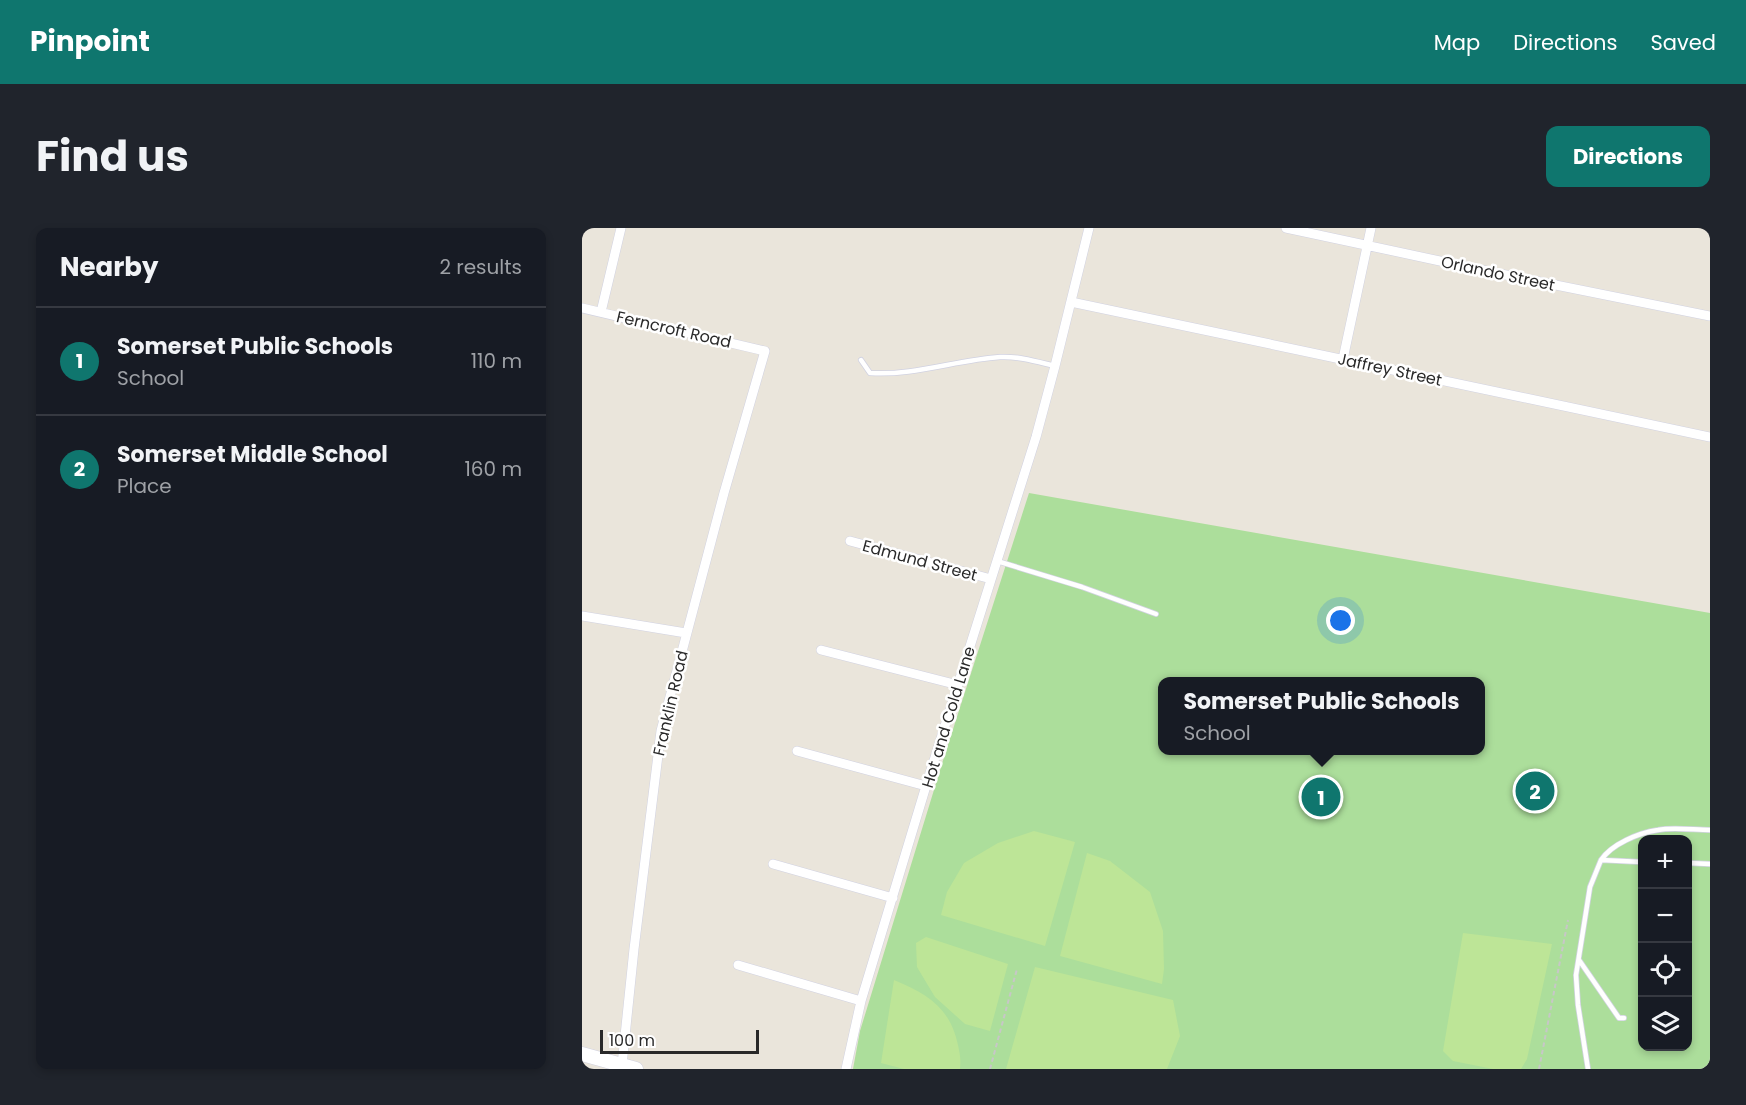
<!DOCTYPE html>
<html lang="en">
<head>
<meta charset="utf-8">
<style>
  :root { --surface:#171b24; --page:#20242c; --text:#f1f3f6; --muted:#9ea1a6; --line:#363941; --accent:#0f766e }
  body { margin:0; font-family:Poppins,sans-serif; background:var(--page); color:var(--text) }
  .controls { position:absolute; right:18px; bottom:18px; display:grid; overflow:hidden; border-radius:12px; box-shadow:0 3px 9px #0003 }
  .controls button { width:54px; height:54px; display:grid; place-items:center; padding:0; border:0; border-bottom:2px solid var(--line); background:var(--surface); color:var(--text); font:30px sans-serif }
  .scale { position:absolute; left:18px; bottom:15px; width:159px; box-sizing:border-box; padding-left:6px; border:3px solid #292929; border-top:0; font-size:16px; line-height:21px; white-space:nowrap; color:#292929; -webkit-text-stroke:4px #fff; paint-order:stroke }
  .you { position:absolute; left:759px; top:393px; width:21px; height:21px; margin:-15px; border:4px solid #fff; border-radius:50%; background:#1a73e8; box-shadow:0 0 0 9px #1a73e833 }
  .badge { display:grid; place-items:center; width:39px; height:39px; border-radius:50%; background:var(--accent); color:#fff; font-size:20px; font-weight:700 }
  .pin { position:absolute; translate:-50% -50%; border:3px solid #fff; box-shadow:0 2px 6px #0006 }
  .popup { position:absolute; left:576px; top:449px; width:327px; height:78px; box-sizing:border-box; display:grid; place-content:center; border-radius:12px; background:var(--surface); filter:drop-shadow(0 2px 4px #0005); font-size:20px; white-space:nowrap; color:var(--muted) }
  .popup b { font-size:22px; color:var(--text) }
  .popup::after { content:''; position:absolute; left:50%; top:100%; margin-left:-12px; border:12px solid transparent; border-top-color:var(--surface) }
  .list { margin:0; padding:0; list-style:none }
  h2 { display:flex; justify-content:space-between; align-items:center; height:78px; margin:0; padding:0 24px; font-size:26px }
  h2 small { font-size:20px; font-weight:400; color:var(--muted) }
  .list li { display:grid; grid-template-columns:39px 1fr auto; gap:18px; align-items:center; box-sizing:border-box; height:108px; padding:0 24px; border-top:2px solid var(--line) }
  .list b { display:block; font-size:22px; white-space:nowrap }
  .list p { margin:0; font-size:20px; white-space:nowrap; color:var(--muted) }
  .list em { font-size:20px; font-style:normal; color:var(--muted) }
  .icon { flex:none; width:33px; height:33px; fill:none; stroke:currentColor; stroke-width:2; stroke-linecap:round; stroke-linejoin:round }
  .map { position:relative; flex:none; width:1128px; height:841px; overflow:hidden; border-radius:12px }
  header { display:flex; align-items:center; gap:36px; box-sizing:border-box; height:84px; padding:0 30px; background:var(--accent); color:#fff }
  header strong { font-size:28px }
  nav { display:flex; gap:33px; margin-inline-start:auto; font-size:21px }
  .intro { display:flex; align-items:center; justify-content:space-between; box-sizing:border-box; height:144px; padding:0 36px }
  h1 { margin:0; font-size:42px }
  .button { padding:15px 27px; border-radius:12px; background:var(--accent); color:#fff; font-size:21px; font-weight:700 }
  main { display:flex; gap:36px; padding:0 36px }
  aside { flex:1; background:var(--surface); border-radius:12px; box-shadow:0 3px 9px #0003 }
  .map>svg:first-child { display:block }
  .park { fill:#acde9b; fill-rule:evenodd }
  .pitch { fill:#bde597 }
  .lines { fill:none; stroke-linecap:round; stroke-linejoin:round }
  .service-casing { stroke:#d1d2e1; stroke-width:6 }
  .minor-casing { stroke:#d1d2e1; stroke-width:10 }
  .secondary-casing { stroke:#d1d2e1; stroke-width:15 }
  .path { stroke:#c7c7c7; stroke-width:2; stroke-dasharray:4.5 3; stroke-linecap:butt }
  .service { stroke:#fff; stroke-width:4.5 }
  .minor { stroke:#fff; stroke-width:9 }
  .secondary { stroke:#fff; stroke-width:14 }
  .labels { text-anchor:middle; stroke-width:5; stroke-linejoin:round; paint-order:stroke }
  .street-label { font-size:16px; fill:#292929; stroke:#fff }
</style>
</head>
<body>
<header>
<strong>Pinpoint</strong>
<nav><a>Map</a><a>Directions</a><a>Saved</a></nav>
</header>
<div class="intro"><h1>Find us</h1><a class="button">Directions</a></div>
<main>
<aside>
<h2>Nearby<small>2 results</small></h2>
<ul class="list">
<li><span class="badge">1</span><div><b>Somerset Public Schools</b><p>School</p></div><em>110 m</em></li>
<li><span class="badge">2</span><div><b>Somerset Middle School</b><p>Place</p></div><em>160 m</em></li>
</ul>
</aside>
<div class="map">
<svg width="1128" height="841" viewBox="0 0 1128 841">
  <rect width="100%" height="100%" fill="#eae5db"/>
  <!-- park -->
  <path class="park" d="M447,265L1128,385V841H271L278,803L363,526ZM580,454H898V522H580ZM1060,612H1106V818H1060Z"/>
  <!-- pitch -->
  <path class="pitch" d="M452,603L493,614L463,718L359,687L365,664L382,635L416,615Z
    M505,625L528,633L568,664L581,703L582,741L580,756L478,728Z
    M881,705L970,716L945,831L939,841H911L871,833L861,823Z
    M344,709L426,736L408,803L383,796L353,769L335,739L334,715Z
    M453,739L591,772L598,808L585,841H424Z
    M312,752C345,766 368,779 376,817C378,826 379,832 378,841H322L299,835Z"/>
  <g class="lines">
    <!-- service casing -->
    <g class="service-casing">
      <path id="service" d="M279,132L288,145C332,148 374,132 418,129C437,128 456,134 473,138
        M415,333L500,359L574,386
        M1060,634L1019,632C1030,616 1056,605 1076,602C1091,599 1112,602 1128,602
        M1106,635L1128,636
        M997,732L1037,790H1042
        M1006,841L996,777L994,747L1008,659L1019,632"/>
    </g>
    <!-- minor casing -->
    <g class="minor-casing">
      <path id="minor" d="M704,0L914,45L1128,88
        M489,74L1128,209
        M0,80L183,123L142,265L79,503L52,721L40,837
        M19,84L39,0
        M761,131L789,0
        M268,313L409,351
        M0,388L104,405
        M239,422L376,457
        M215,523L344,558
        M191,636L311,670
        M156,737L279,773
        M264,841L279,773L344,558L454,209L473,138L507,0"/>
    </g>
    <!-- secondary casing -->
    <g class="secondary-casing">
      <path id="secondary" d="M0,826L54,841"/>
    </g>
    <!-- path -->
    <path class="path" d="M408,841L435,741
      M957,841L986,692"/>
    <!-- service -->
    <use href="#service" class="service"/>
    <!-- minor -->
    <use href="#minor" class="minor"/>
    <!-- secondary -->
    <use href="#secondary" class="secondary"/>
  </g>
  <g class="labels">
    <!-- street labels -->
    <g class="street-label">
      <text transform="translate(916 45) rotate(12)" y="6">Orlando Street</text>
      <text transform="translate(92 101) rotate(13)" y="6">Ferncroft Road</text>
      <text transform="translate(808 141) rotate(12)" y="6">Jaffrey Street</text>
      <text transform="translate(338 332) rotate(15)" y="6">Edmund Street</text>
      <text transform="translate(88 475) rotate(-77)" y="6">Franklin Road</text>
      <text transform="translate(366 489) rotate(-73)" y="6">Hot and Cold Lane</text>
    </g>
  </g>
</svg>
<div class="controls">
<button>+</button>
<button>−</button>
<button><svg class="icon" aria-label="locate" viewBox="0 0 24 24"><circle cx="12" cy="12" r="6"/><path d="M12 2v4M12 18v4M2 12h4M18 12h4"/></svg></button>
<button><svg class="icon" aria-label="layers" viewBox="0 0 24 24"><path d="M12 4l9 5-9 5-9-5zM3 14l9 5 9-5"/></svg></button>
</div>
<div class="scale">100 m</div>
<div class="you"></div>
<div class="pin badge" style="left:739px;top:569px">1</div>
<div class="popup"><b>Somerset Public Schools</b>School</div>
<div class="pin badge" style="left:953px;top:563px">2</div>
</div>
</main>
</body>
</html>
